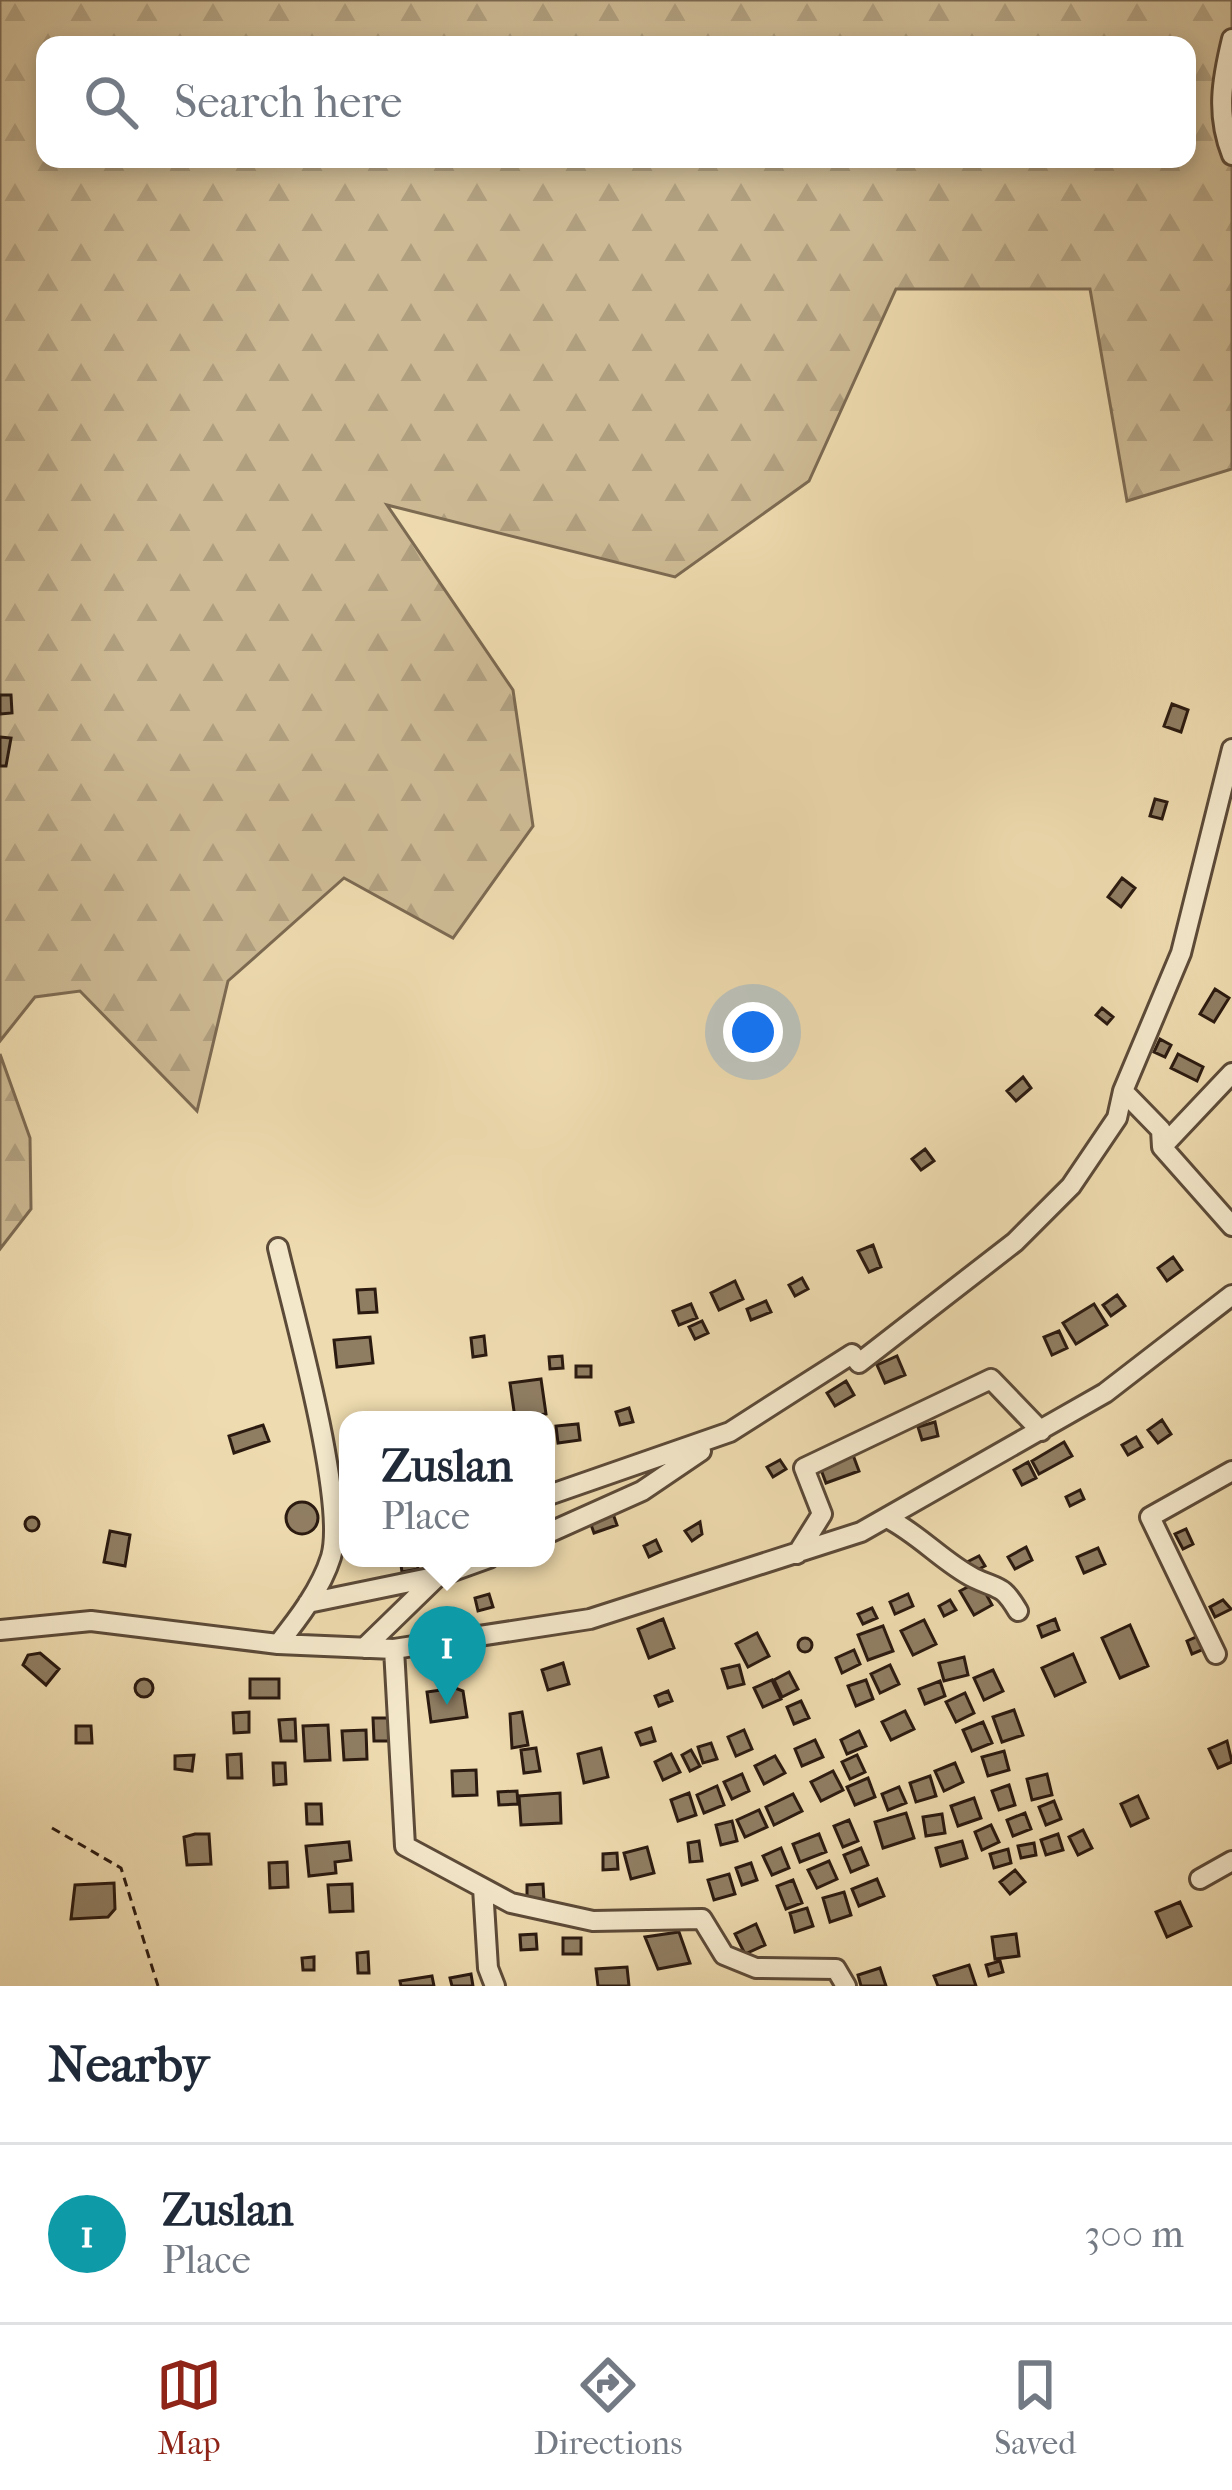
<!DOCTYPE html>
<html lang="en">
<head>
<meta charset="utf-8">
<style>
  :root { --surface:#fff; --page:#f6f6f7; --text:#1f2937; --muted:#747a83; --line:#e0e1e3; --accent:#8f2418 }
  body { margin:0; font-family:"IM FELL French Canon",serif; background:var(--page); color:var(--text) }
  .you { position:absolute; left:753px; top:1032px; width:42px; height:42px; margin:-30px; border:9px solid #fff; border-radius:50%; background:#1a73e8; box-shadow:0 0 0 18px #1a73e833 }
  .badge { display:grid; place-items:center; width:78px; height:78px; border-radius:50%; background:var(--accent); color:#fff; font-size:39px; font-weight:700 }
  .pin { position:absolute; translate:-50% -99px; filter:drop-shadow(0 3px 6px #0008) }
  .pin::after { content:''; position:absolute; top:63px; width:42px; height:36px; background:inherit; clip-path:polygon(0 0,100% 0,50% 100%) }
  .popup { position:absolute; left:339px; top:1411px; width:216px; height:156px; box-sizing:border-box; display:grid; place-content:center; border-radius:24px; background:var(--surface); filter:drop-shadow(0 3px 9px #0005); font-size:39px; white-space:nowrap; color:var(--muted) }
  .popup b { font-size:45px; color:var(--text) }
  .popup::after { content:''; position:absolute; left:50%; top:100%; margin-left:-24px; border:24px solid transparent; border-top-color:var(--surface) }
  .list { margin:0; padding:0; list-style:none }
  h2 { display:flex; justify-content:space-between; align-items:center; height:156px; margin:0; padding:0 48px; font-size:51px }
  h2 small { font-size:39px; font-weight:400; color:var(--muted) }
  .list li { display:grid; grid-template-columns:78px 1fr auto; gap:36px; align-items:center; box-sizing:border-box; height:180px; padding:0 48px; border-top:3px solid var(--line) }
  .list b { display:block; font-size:45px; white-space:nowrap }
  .list p { margin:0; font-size:39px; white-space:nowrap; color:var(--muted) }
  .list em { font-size:39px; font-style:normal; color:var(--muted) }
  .icon { flex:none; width:66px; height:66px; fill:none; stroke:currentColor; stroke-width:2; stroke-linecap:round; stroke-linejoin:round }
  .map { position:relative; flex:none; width:1232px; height:1986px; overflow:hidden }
  .search { position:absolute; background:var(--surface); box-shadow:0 6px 18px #0003; left:36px; right:36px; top:36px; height:132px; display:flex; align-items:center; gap:30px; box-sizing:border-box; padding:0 42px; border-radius:24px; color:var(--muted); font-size:45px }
  .sheet { height:336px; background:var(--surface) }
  nav { display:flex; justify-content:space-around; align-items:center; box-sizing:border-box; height:168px; border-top:3px solid var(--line); background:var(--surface); font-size:33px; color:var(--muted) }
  nav a { display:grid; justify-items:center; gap:6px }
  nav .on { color:var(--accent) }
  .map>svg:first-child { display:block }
  .forest { fill:url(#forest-firs); stroke:#7c6a52; stroke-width:3; fill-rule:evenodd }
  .building { fill:#907e63; stroke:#2b1a10; stroke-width:3 }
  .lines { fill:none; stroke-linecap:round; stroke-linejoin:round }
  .street-casing { stroke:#5c4a38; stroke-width:24 }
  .path { stroke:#2b1a10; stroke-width:3; stroke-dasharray:9 6; stroke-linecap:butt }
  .street { stroke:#f4e8cb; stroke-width:18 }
</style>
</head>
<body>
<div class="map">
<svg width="1232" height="1986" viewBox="0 0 1232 1986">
  <defs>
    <pattern id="forest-firs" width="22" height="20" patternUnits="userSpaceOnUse" patternTransform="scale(3)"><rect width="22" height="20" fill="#cdba94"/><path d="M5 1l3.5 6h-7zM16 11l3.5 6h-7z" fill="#b09f7f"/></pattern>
  </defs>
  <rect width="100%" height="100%" fill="#eedbaf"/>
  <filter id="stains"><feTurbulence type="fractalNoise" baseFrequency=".00167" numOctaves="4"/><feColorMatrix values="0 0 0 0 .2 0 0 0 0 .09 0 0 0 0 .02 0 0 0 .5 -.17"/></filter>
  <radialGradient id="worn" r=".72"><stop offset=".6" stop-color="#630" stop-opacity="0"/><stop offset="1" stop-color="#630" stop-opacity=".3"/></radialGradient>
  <!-- forest -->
  <path class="forest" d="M0,0H1232V469L1127,501L1090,289H896L809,481L675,577L387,505L513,690L533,826L453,938L344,878L228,981L197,1111L80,991L35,997L0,1041ZM45,45H1187V159H45Z
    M0,1054L30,1138L31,1209L0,1249Z"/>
  <!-- building -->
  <path class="building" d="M0,695H11L12,713L0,714Z
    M1172,704L1188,710L1181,732L1164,726Z
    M0,737L11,738L6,766H0Z
    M1155,799L1167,802L1162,819L1150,816Z
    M1122,878L1135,888L1121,907L1108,897Z
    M1215,989L1229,998L1214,1022L1200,1014Z
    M1102,1008L1113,1017L1107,1024L1096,1015Z
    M1160,1039L1171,1045L1165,1057L1154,1052Z
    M1178,1054L1203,1067L1197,1081L1171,1068Z
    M1023,1077L1031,1088L1016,1101L1007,1091Z
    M925,1149L934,1161L921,1170L912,1159Z
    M873,1245L881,1267L869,1272L858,1251Z
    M1173,1257L1182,1270L1167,1281L1158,1268Z
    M802,1278L808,1289L795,1296L789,1285Z
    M735,1281L743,1299L719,1310L711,1293Z
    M375,1289L377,1312L359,1313L357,1290Z
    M1117,1295L1125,1306L1111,1316L1103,1305Z
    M766,1301L771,1312L751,1320L747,1309Z
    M691,1304L697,1318L679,1325L673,1311Z
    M1094,1304L1107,1325L1076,1344L1063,1323Z
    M702,1321L708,1333L695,1339L689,1327Z
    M1059,1331L1067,1348L1052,1355L1044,1337Z
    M484,1336L486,1355L473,1357L471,1338Z
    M370,1337L373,1363L337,1367L334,1340Z
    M562,1356L563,1368L550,1369L549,1357Z
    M897,1356L905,1375L885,1383L877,1365Z
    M576,1366H591V1377H576Z
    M541,1379L546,1414L515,1418L510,1383Z
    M846,1381L854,1395L835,1406L827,1393Z
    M629,1408L633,1422L620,1425L616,1412Z
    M1162,1420L1171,1434L1158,1443L1148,1430Z
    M935,1422L938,1436L922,1440L918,1427Z
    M578,1424L580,1440L558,1443L556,1426Z
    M263,1425L269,1441L234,1453L229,1436Z
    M1136,1437L1142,1447L1128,1455L1122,1445Z
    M1064,1442L1072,1456L1039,1474L1032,1461Z
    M853,1455L859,1471L826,1483L820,1467Z
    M780,1460L786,1469L773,1477L767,1467Z
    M1028,1462L1036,1478L1022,1485L1014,1470Z
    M1080,1490L1084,1499L1070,1506L1066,1497Z
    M286 1518a16 16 0 1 1 32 0a16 16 0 1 1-32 0Z
    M612,1511L617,1525L594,1533L589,1519Z
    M25 1524a7 7 0 1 1 14 0a7 7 0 1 1-14 0Z
    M700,1522L702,1534L692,1541L685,1531Z
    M1186,1529L1193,1544L1183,1549L1175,1534Z
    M110,1531L130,1535L125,1566L104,1562Z
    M656,1540L661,1551L649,1557L644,1546Z
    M1026,1547L1032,1560L1015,1569L1008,1557Z
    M1098,1548L1105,1564L1084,1573L1077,1557Z
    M979,1556L985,1566L971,1573L965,1563Z
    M400,1558H417L418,1569L402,1572Z
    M979,1581L992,1605L974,1615L960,1591Z
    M489,1594L493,1607L478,1611L475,1598Z
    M908,1594L913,1606L895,1614L890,1602Z
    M950,1600L956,1610L944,1616L939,1606Z
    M1223,1600L1231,1609L1215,1617L1210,1607Z
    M872,1608L877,1618L863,1624L858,1614Z
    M663,1619L674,1648L649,1658L638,1629Z
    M1055,1619L1059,1630L1042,1637L1038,1626Z
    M924,1620L936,1644L913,1655L901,1631Z
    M1130,1625L1148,1666L1120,1678L1102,1638Z
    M883,1626L893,1651L868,1660L858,1635Z
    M757,1633L769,1656L748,1667L736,1644Z
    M1203,1634L1209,1647L1192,1654L1187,1641Z
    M798 1645a7 7 0 1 1 14 0a7 7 0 1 1-14 0Z
    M854,1650L860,1664L842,1673L836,1658Z
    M40,1653L59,1669L46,1685L23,1665L28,1655Z
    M1073,1654L1085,1682L1055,1696L1042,1668Z
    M964,1657L968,1675L944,1681L939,1663Z
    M563,1663L569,1684L548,1690L542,1670Z
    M739,1665L744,1684L728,1688L722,1669Z
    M890,1665L899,1684L880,1693L871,1674Z
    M993,1670L1003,1691L984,1700L974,1678Z
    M789,1672L798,1689L782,1697L774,1680Z
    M250,1679H279V1698H250Z
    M135 1688a9 9 0 1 1 18 0a9 9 0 1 1-18 0Z
    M772,1680L781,1699L763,1707L754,1688Z
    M866,1680L873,1699L856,1706L848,1686Z
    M940,1681L945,1696L925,1704L919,1689Z
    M455,1688L463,1691L467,1717L431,1722L427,1692Z
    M668,1691L672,1701L659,1706L655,1696Z
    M965,1693L974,1713L956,1722L946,1702Z
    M801,1701L809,1718L794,1724L787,1707Z
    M1014,1710L1023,1735L1002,1742L993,1717Z
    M905,1711L914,1729L891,1740L882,1722Z
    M249,1712V1732L234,1733L233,1713Z
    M522,1712L528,1745L512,1748L510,1714Z
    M373,1718H389L390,1741H374Z
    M295,1719L296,1741H281L279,1720Z
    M983,1722L992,1743L972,1751L963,1730Z
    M328,1725L330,1760L305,1761L303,1726Z
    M76,1726H91L92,1743H76Z
    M651,1728L655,1741L641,1745L636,1733Z
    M366,1730L367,1759L344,1760L342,1731Z
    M744,1730L752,1749L736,1756L728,1737Z
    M859,1731L866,1746L847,1754L841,1740Z
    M815,1740L823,1757L802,1766L795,1749Z
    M1227,1741L1232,1762L1218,1768L1209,1749Z
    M711,1743L717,1759L703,1763L698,1747Z
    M536,1748L540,1771L524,1773L521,1750Z
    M601,1748L608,1777L584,1783L578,1754Z
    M691,1750L700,1766L690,1771L682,1755Z
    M1004,1751L1009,1770L988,1776L982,1757Z
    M241,1754L242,1778H228L227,1755Z
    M671,1754L680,1772L663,1780L655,1762Z
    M194,1755L192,1771L175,1769V1756Z
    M857,1755L865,1772L850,1779L842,1762Z
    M775,1756L785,1773L764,1784L755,1766Z
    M273,1763H285L286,1784L274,1785Z
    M955,1763L963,1782L944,1791L935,1771Z
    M476,1770L477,1795L453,1796L452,1771Z
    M833,1771L843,1790L821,1801L811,1782Z
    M742,1774L749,1791L732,1799L724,1782Z
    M1047,1774L1052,1795L1032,1800L1027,1779Z
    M930,1776L936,1796L916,1802L910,1783Z
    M868,1778L875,1797L855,1805L847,1787Z
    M1009,1785L1015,1805L999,1810L992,1791Z
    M717,1786L724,1805L704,1813L697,1795Z
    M899,1787L906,1803L888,1810L882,1794Z
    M517,1791L518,1804L499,1805L498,1792Z
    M560,1793L561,1823L521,1825L519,1796Z
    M689,1793L696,1815L678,1821L671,1800Z
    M793,1794L802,1811L774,1825L766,1807Z
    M1138,1796L1148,1818L1131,1826L1121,1804Z
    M974,1798L981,1818L958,1826L951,1806Z
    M1054,1801L1061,1819L1046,1825L1039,1807Z
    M306,1804H321L322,1824H307Z
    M759,1810L767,1827L745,1837L737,1820Z
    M906,1813L914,1838L883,1848L875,1822Z
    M1025,1813L1031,1829L1013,1836L1007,1820Z
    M942,1814L945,1833L926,1836L923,1817Z
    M849,1820L858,1841L843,1847L834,1826Z
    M732,1821L737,1841L721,1845L716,1825Z
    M991,1825L999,1842L982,1850L975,1832Z
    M1083,1830L1092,1848L1078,1855L1069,1837Z
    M195,1834H209L211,1864L187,1865L184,1837Z
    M819,1834L826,1852L800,1862L793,1844Z
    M1058,1834L1063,1850L1046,1855L1041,1840Z
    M699,1841L702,1861L690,1862L688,1843Z
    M962,1841L967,1858L941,1866L936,1848Z
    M349,1842L351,1860L335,1862L336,1873L309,1876L306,1846Z
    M1034,1843L1036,1855L1021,1858L1018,1846Z
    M647,1847L654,1873L631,1879L624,1853Z
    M781,1848L789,1868L772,1875L763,1856Z
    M861,1848L868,1865L851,1872L844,1855Z
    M1008,1849L1011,1863L994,1868L990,1854Z
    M617,1853L618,1869L603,1870V1854Z
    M829,1861L837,1879L817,1888L808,1870Z
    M287,1862L288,1887L270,1888L269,1863Z
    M751,1863L757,1880L742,1885L736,1868Z
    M1015,1870L1025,1882L1010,1894L1000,1882Z
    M729,1874L735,1894L714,1900L708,1880Z
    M877,1879L884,1896L859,1906L852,1889Z
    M793,1880L802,1903L786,1909L777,1886Z
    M114,1883L115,1909L108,1917L71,1919L75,1885Z
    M352,1884L353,1911L330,1912L328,1885Z
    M543,1884L544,1901H527V1885Z
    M844,1892L851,1915L830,1922L823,1898Z
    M1180,1902L1191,1926L1167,1937L1156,1912Z
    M807,1908L813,1926L795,1932L790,1913Z
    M756,1924L765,1945L745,1954L735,1934Z
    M679,1932L690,1963L658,1969L645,1937Z
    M536,1934L537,1949L521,1950L520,1935Z
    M1016,1934L1019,1956L995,1959L992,1937Z
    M563,1938H581V1954H563Z
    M368,1952L369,1973H358L357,1953Z
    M314,1957V1970H303L302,1958Z
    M1000,1961L1003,1972L989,1976L986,1965Z
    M969,1965L976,1986H938L934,1976Z
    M627,1967L629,1986H598L596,1969Z
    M880,1968L886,1986H861L858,1975Z
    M471,1974L473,1986H452L450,1978Z
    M432,1976L434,1986H401L400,1981Z"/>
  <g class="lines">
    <!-- street casing -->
    <g class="street-casing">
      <path id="street" d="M1232,39C1222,80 1216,115 1232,155
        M1232,1073L1162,1147L1232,1226
        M1123,1091L1181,953L1232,749
        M546,1496L730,1432L852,1354L859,1363L1015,1242L1071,1186L1117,1118L1123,1091L1161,1130L1162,1147
        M887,1518C919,1534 944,1563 974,1578C999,1590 1002,1584 1018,1611
        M546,1534L642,1491L701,1451
        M797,1554L822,1514L804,1468L991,1379L1041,1431
        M308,1603L439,1576L489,1558
        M0,1630L91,1621L278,1644L394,1649L590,1619L861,1532L1105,1393L1232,1295
        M278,1644C298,1619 321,1589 331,1557C347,1502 293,1312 278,1248
        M364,1648L438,1576
        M394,1649L405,1846L511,1903L593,1921L702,1919L724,1955L756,1968L836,1969L846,1986
        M1216,1654L1150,1517L1232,1471
        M1200,1879L1232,1861
        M483,1888L488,1968L495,1986"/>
    </g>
    <!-- path -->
    <path class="path" d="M52,1828L121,1868L158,1986"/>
    <!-- street -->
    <use href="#street" class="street"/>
  </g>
  <rect width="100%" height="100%" filter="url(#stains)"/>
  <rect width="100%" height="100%" fill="url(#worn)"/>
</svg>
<div class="you"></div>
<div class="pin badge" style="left:447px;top:1705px;background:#0f9aa8">1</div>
<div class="popup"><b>Zuslan</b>Place</div>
<div class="search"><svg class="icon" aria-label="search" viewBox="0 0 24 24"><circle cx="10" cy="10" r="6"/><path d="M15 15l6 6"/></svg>Search here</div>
</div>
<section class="sheet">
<h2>Nearby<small></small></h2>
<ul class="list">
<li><span class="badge" style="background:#0f9aa8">1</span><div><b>Zuslan</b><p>Place</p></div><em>300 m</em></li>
</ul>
</section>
<nav>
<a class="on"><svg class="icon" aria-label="map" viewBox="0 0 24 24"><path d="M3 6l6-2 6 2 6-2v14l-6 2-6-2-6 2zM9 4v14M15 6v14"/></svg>Map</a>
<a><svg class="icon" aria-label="directions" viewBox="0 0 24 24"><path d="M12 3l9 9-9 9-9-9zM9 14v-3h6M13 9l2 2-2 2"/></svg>Directions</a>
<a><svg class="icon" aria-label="saved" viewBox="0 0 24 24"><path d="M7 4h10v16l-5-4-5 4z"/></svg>Saved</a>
</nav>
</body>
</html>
